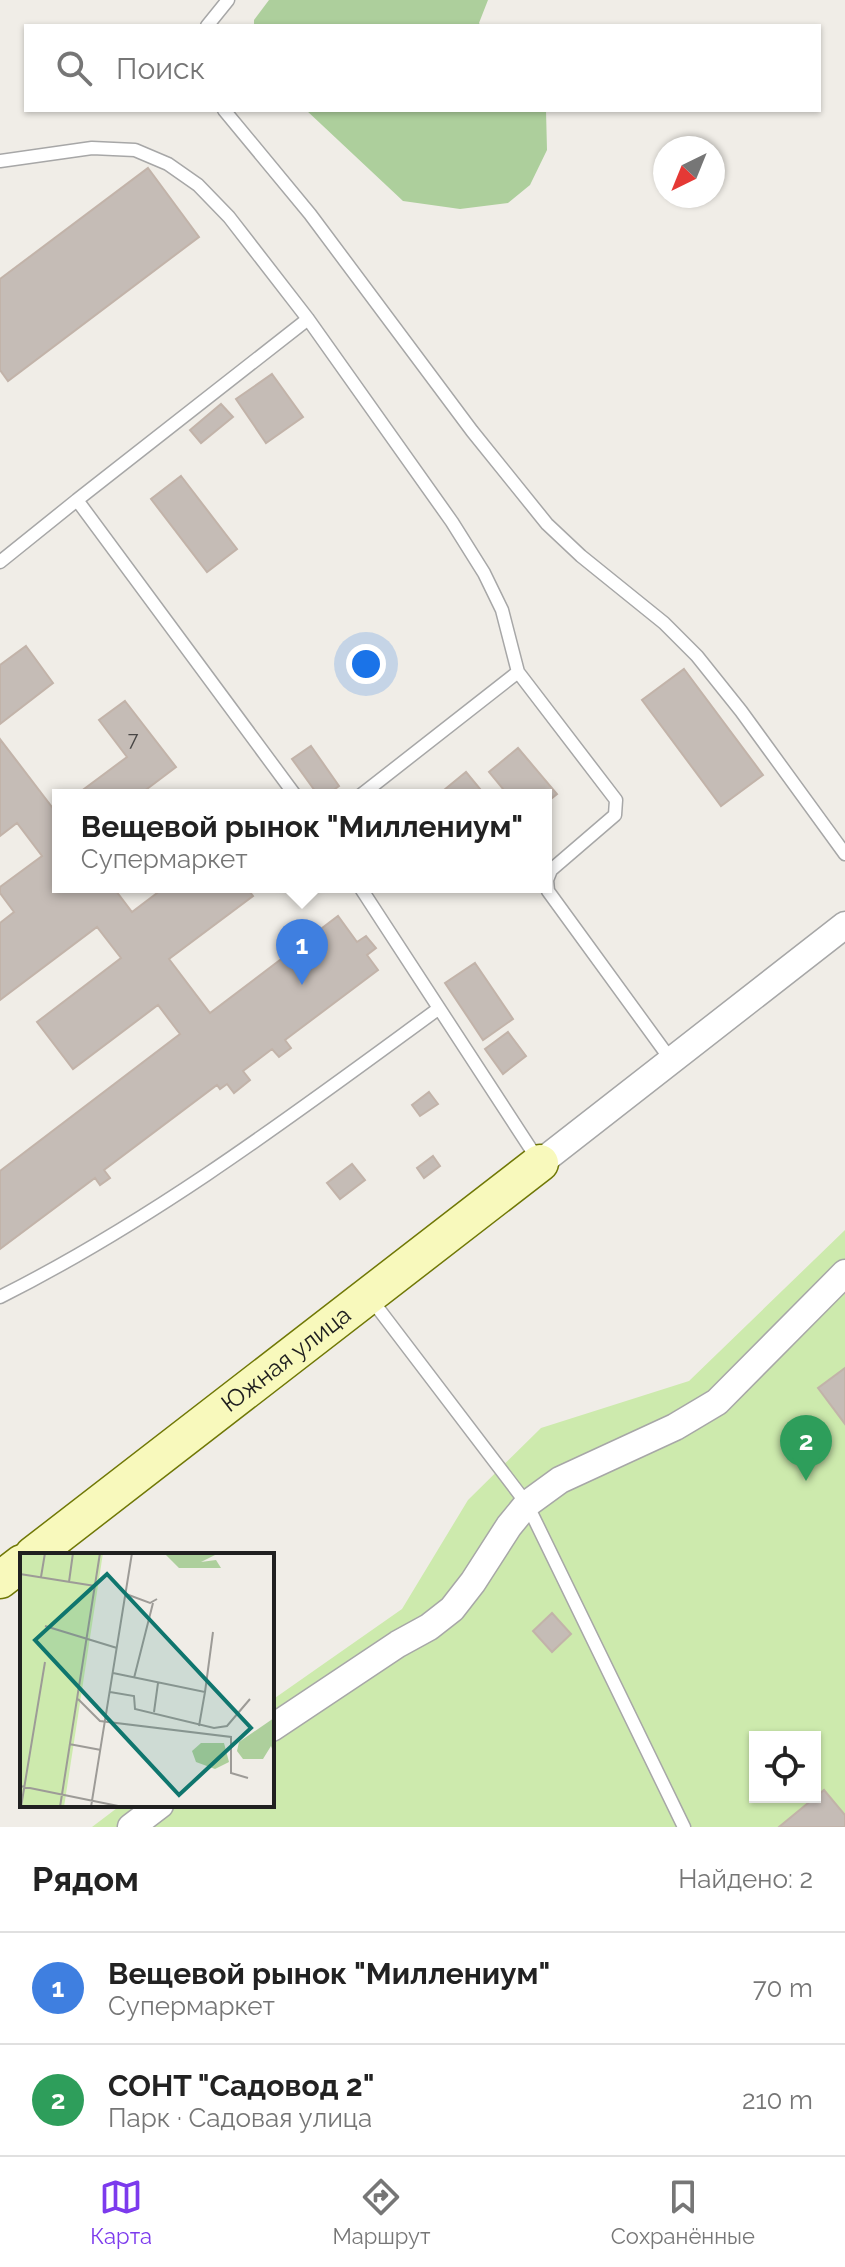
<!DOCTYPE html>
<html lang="ru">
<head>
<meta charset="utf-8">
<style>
  :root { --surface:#fff; --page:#f6f6f6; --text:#222; --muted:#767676; --line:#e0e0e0; --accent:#7c3aed }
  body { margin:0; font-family:Raleway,sans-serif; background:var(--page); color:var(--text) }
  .controls { position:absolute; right:24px; bottom:24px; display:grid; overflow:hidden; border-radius:0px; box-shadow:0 2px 6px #0004 }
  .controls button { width:72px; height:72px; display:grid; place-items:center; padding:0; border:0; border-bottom:2px solid var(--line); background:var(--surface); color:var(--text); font:40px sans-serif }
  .compass { position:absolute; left:653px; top:136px; width:72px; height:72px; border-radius:50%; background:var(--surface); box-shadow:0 2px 6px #0004; rotate:223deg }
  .you { position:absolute; left:366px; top:664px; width:28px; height:28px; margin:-20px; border:6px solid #fff; border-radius:50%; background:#1a73e8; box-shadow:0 0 0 12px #1a73e833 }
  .badge { display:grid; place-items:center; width:52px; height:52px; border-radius:50%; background:var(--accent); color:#fff; font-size:26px; font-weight:700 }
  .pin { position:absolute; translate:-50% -66px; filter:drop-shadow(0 2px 4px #0008) }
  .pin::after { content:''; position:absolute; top:42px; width:28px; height:24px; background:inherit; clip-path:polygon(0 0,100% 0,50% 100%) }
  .popup { position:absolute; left:52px; top:789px; width:500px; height:104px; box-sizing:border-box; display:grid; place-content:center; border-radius:0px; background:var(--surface); filter:drop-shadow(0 2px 6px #0005); font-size:26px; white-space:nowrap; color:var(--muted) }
  .popup b { font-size:30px; color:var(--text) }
  .popup::after { content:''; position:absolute; left:50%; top:100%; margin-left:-16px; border:16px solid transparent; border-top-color:var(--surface) }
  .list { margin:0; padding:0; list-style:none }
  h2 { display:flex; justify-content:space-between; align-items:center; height:104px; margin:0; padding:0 32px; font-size:34px }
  h2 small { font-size:26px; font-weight:400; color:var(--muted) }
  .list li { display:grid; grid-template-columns:52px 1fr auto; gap:24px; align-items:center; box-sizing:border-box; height:112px; padding:0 32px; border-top:2px solid var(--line) }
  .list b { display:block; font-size:30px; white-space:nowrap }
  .list p { margin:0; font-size:26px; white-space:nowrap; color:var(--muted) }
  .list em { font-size:26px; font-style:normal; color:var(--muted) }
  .icon { flex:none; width:44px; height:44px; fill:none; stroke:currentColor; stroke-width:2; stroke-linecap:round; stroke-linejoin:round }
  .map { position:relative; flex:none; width:845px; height:1827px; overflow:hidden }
  .search { position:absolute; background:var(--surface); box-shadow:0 2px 6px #0004; left:24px; right:24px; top:24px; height:88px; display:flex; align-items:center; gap:20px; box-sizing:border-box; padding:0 28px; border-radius:0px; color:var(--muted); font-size:30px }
  .sheet { height:328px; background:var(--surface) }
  nav { display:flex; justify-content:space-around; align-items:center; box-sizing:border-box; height:112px; border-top:2px solid var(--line); background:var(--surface); font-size:22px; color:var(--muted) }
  nav a { display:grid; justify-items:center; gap:4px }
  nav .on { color:var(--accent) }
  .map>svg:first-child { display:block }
  .grass { fill:#cdeaad; fill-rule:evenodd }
  .forest { fill:#adcf9c }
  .building { fill:#c5bcb6; stroke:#c2b3a9; stroke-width:2 }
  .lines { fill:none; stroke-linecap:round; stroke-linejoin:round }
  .lane-casing { stroke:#a7a7a7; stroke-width:15 }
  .street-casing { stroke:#a7a7a7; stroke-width:29 }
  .secondary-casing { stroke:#707806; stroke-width:39 }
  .lane { stroke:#fff; stroke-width:12 }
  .street { stroke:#fff; stroke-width:26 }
  .secondary { stroke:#f8f9bc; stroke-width:36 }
  .labels { text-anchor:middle; stroke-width:6; stroke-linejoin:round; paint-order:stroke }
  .number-label { font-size:20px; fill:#494746 }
  .street-label { font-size:24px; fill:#202020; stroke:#fff }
  .inset-road { fill:none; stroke:#9d9b97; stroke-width:2 }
  .view { fill:#0f766e; fill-opacity:0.15; stroke:#0f766e; stroke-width:4 }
  .inset-edge { fill:none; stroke:#202020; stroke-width:4 }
</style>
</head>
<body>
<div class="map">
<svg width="845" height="1827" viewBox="0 0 845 1827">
  <rect width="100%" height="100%" fill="#f0ede7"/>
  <!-- grass -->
  <path class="grass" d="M845,1230V1827H92L121,1805H272V1700L402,1609L468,1500L541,1428L689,1381ZM755,1737H815V1797H755Z"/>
  <!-- forest -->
  <path class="forest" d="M269,0H488L479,23L481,26H254V20Z
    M306,110H546L547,150L530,185L508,203L460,209L403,201Z"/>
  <!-- building -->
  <path class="building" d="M148,168L199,237L8,381L0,370V279Z
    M272,374L303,417L266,443L236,399Z
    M221,404L233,417L201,443L190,430Z
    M181,476L237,549L207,572L151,499Z
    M26,646L53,683L0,724V665Z
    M684,669L763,775L721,806L642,700Z
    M125,701L176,767L139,795H76L127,757L99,720Z
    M0,739L55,811L58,809V887H113L132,912L165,887H246L253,896L169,959L210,1013L338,916L357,942L366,936L376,948L367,955L378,970L285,1040L291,1048L279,1057L272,1049L243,1071L250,1080L234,1093L227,1084L220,1089L217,1085L104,1170L110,1178L100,1185L95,1178L0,1249V1171L180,1034L158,1005L73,1069L37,1022L121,958L97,927L0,1000V923L14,912L0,893V887L42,856L17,823L0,836Z
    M311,746L339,786L327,795H318L292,759Z
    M518,748L557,794L546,803V795H508L489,772Z
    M466,772L485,795H438Z
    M475,963L513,1019L483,1040L445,983Z
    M508,1032L526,1056L503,1074L485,1049Z
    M429,1092L438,1104L420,1116L412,1105Z
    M433,1156L440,1166L424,1178L417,1168Z
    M352,1164L365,1180L340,1199L327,1183Z
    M845,1368V1424L818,1388Z
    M552,1613L571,1634L552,1652L533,1631Z
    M824,1790L845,1815V1827H779Z"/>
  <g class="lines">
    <!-- lane casing -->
    <g class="lane-casing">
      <path id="lane" d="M207,26L228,0
        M224,110L310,214L472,431L547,524L581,556L664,623L697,656L741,711L845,854
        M0,161L92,148L135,150L168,164L198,185L229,217L308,319L452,522L484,573L502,610L518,672L616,800L615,815L551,870L547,880L548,891L671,1060
        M0,562L77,500
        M295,795L77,500L308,319
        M361,795L518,672
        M360,887L538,1160
        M0,1297C157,1218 297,1112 438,1009
        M371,1299L527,1504L684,1827"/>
    </g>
    <!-- street casing -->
    <g class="street-casing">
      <path id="street" d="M540,1163L845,925
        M272,1728L398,1644L429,1627L452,1609L473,1582L509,1526L527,1504L560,1480L675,1427L717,1402L845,1273
        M131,1827L160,1805"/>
    </g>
    <!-- secondary casing -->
    <g class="secondary-casing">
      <g id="secondary">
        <path id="s1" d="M33,1555L540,1163"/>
        <path d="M0,1580L22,1563"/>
      </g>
    </g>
    <!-- lane -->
    <use href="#lane" class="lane"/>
    <!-- street -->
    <use href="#street" class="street"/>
    <!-- secondary -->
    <use href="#secondary" class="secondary"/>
  </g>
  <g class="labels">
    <!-- number labels -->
    <g class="number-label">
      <text x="133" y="746">7</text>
    </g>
    <!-- street labels -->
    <g class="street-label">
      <text dy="8" stroke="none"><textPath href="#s1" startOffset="320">Южная улица</textPath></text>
    </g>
  </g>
  <!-- overview -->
  <g transform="translate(20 1553)">
    <rect width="254" height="254" fill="#f0ede7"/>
    <path d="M0,0H83L44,254H0Z" fill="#cdeaad"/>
    <path d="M144,0H199L181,9L196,7L201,15H159ZM254,165V201L251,193L243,206H223L217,198L219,189ZM181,190H204L209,209L195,216L176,209L172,198Z" fill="#adcf9c"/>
    <path class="inset-road" d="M0,21L75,33M21,24L25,0M49,29L53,0M106,41L130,50L137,46M25,73L97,95M93,120L185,139L179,173M114,125L133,50M90,139L114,143L115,156L194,175L207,173L230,146M185,139L193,79M58,146L80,168L211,184V220L228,225M134,159L138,130M49,191L81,197M0,233L103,254M1,254L25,109M40,254L80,0M71,254L112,0"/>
    <path class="view" d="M87,21L231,175L159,242L15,87Z"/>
    <rect width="254" height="254" class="inset-edge"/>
  </g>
</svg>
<div class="controls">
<button><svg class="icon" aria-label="locate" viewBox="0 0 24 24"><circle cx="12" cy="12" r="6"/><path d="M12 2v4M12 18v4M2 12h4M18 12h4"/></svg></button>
</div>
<svg class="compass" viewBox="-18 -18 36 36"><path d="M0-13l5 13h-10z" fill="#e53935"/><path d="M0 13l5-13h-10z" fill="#767676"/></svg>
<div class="you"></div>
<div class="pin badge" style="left:302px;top:985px;background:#3f7fe0">1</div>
<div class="popup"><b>Вещевой рынок &quot;Миллениум&quot;</b>Супермаркет</div>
<div class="pin badge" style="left:806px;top:1481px;background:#2e9e5b">2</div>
<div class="search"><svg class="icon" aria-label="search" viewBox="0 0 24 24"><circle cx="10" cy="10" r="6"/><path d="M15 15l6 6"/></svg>Поиск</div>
</div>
<section class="sheet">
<h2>Рядом<small>Найдено: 2</small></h2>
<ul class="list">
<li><span class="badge" style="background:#3f7fe0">1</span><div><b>Вещевой рынок &quot;Миллениум&quot;</b><p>Супермаркет</p></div><em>70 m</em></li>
<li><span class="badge" style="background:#2e9e5b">2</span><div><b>СОНТ &quot;Садовод 2&quot;</b><p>Парк · Садовая улица</p></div><em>210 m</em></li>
</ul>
</section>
<nav>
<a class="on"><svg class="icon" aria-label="map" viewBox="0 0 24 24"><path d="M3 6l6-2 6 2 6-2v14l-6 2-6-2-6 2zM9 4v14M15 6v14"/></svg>Карта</a>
<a><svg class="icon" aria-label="directions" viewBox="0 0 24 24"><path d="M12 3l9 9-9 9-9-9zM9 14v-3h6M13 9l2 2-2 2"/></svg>Маршрут</a>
<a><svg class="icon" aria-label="saved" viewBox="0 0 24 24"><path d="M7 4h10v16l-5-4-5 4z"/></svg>Сохранённые</a>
</nav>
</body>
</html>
